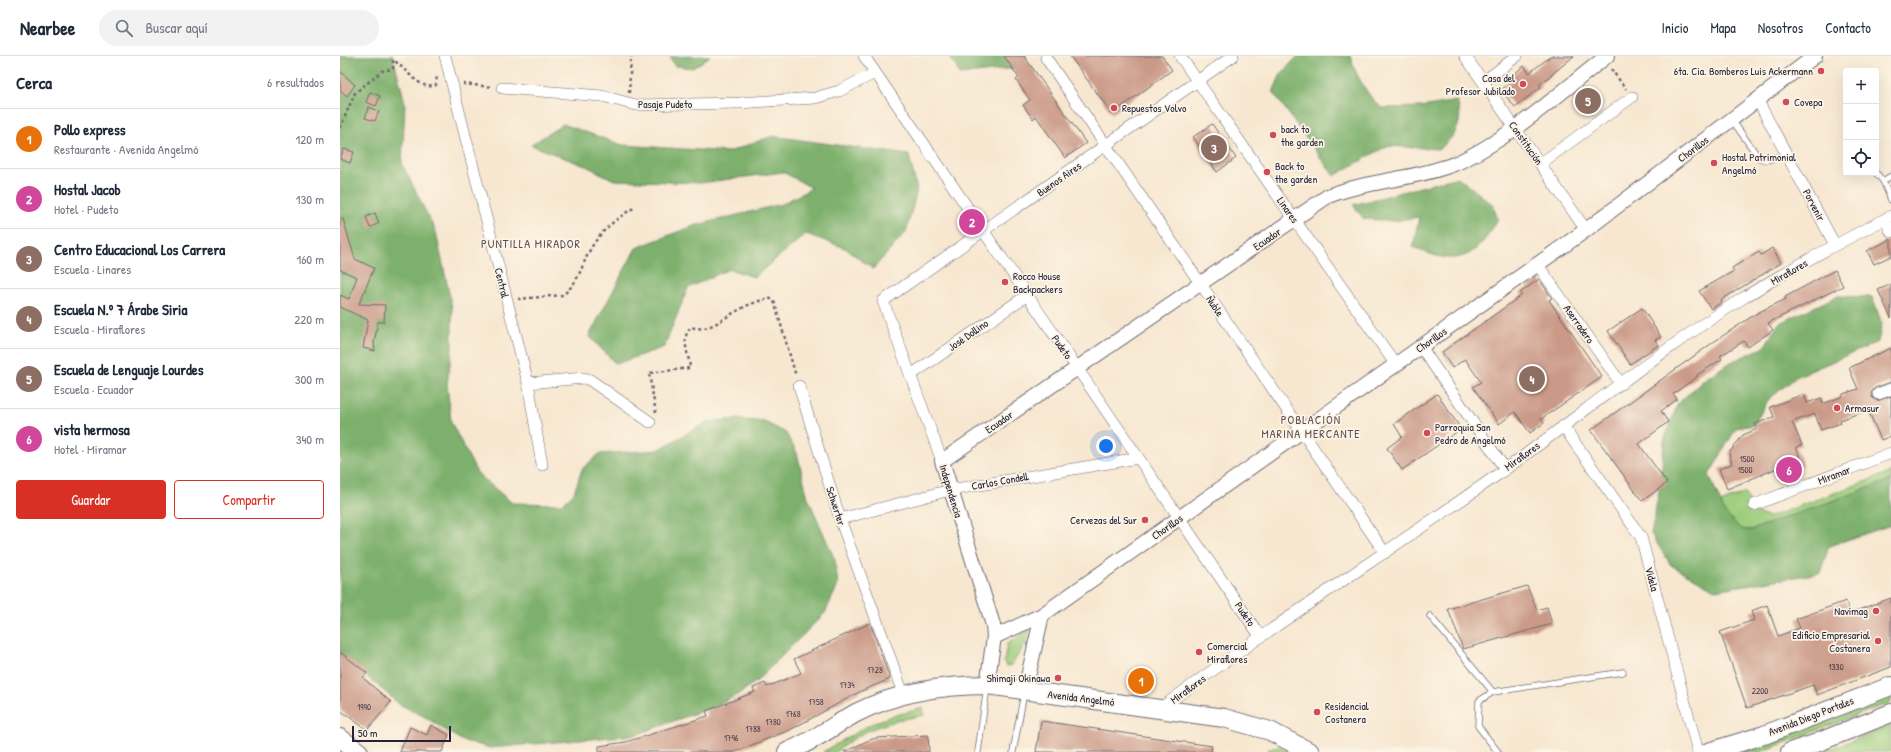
<!DOCTYPE html>
<html lang="es">
<head>
<meta charset="utf-8">
<style>
  :root { --surface:#fff; --page:#f2f2f3; --text:#1f2937; --muted:#747a83; --line:#e0e1e3; --accent:#d93025 }
  body { margin:0; font-family:"Patrick Hand",sans-serif; background:var(--page); color:var(--text) }
  .controls { position:absolute; right:12px; top:12px; display:grid; overflow:hidden; border-radius:4px; box-shadow:0 4px 16px #0002 }
  .controls button { width:36px; height:36px; display:grid; place-items:center; padding:0; border:0; border-bottom:1px solid var(--line); background:var(--surface); color:var(--text); font:20px sans-serif }
  .scale { position:absolute; left:12px; bottom:10px; width:99px; box-sizing:border-box; padding-left:4px; border:2px solid #22223b; border-top:0; font-size:11px; line-height:14px; white-space:nowrap; color:#22223b; -webkit-text-stroke:3px #fcf5e5; paint-order:stroke }
  .you { position:absolute; left:766px; top:390px; width:14px; height:14px; margin:-10px; border:3px solid #fff; border-radius:50%; background:#1a73e8; box-shadow:0 0 0 6px #1a73e833 }
  .badge { display:grid; place-items:center; width:26px; height:26px; border-radius:50%; background:var(--accent); color:#fff; font-size:13px; font-weight:700 }
  .pin { position:absolute; translate:-50% -50%; border:2px solid #fff; box-shadow:0 1px 4px #0006 }
  .list { margin:0; padding:0; list-style:none }
  h2 { display:flex; justify-content:space-between; align-items:center; height:52px; margin:0; padding:0 16px; font-size:17px }
  h2 small { font-size:13px; font-weight:400; color:var(--muted) }
  .list li { display:grid; grid-template-columns:26px 1fr auto; gap:12px; align-items:center; box-sizing:border-box; height:60px; padding:0 16px; border-top:1px solid var(--line) }
  .list b { display:block; font-size:15px; white-space:nowrap }
  .list p { margin:0; font-size:13px; white-space:nowrap; color:var(--muted) }
  .list em { font-size:13px; font-style:normal; color:var(--muted) }
  .actions { display:flex; gap:8px; padding:12px 16px }
  .actions a { flex:1; padding:9px 0; border:1px solid var(--accent); border-radius:4px; text-align:center; font-size:14px; color:var(--accent) }
  .actions .main { background:var(--accent); color:#fff }
  .icon { flex:none; width:22px; height:22px; fill:none; stroke:currentColor; stroke-width:2; stroke-linecap:round; stroke-linejoin:round }
  .map { position:relative; flex:none; width:1551px; height:696px; overflow:hidden }
  header { display:flex; align-items:center; gap:24px; box-sizing:border-box; height:56px; padding:0 20px; background:var(--surface); border-bottom:1px solid var(--line) }
  header strong { font-size:19px }
  nav { display:flex; gap:22px; margin-inline-start:auto; font-size:14px }
  .search { width:280px; height:36px; background:var(--page); display:flex; align-items:center; gap:10px; box-sizing:border-box; padding:0 14px; border-radius:22px; color:var(--muted); font-size:15px }
  main { display:flex }
  aside { flex:1; background:var(--surface) }
  .map>svg:first-child { display:block }
  .green { fill:#9ccd7c; stroke:#5f785c }
  .forest { fill:#7db06c; stroke:#506954 }
  .building { fill:#ca9987 }
  .lines { fill:none; stroke-linecap:round; stroke-linejoin:round }
  .service-casing { stroke:#6d676f; stroke-width:7 }
  .minor-casing { stroke:#6d676f; stroke-width:12 }
  .tertiary-casing { stroke:#6d676f; stroke-width:16 }
  .primary-casing { stroke:#6d676f; stroke-width:20 }
  .path { stroke:#6d676f; stroke-width:2.5; stroke-dasharray:3 3; stroke-linecap:butt }
  .service { stroke:#fff; stroke-width:5.5 }
  .minor { stroke:#fff; stroke-width:11 }
  .tertiary { stroke:#fff; stroke-width:14 }
  .primary { stroke:#fff; stroke-width:18 }
  .poi-dot { fill:#d1495b; stroke:#fcf5e5; stroke-width:1.5 }
  .labels { text-anchor:middle; stroke-width:3.5; stroke-linejoin:round; paint-order:stroke }
  .number-label { font-size:9px; fill:#4c404e }
  .poi-label { font-size:11px; fill:#22223b; stroke:#fcf5e5; text-anchor:start }
  .street-label { font-size:11px; fill:#22223b; stroke:#fcf5e5 }
  .neighbourhood-label { font-size:12px; letter-spacing:1px; fill:#5d4c56; stroke:#fcf5e5 }
</style>
</head>
<body>
<header>
<strong>Nearbee</strong>
<div class="search"><svg class="icon" aria-label="search" viewBox="0 0 24 24"><circle cx="10" cy="10" r="6"/><path d="M15 15l6 6"/></svg>Buscar aquí</div>
<nav><a>Inicio</a><a>Mapa</a><a>Nosotros</a><a>Contacto</a></nav>
</header>
<main>
<aside>
<h2>Cerca<small>6 resultados</small></h2>
<ul class="list">
<li><span class="badge" style="background:#e8710a">1</span><div><b>Pollo express</b><p>Restaurante · Avenida Angelmó</p></div><em>120 m</em></li>
<li><span class="badge" style="background:#d1479c">2</span><div><b>Hostal Jacob</b><p>Hotel · Pudeto</p></div><em>130 m</em></li>
<li><span class="badge" style="background:#8d6e63">3</span><div><b>Centro Educacional Los Carrera</b><p>Escuela · Linares</p></div><em>160 m</em></li>
<li><span class="badge" style="background:#8d6e63">4</span><div><b>Escuela N.º 7 Árabe Siria</b><p>Escuela · Miraflores</p></div><em>220 m</em></li>
<li><span class="badge" style="background:#8d6e63">5</span><div><b>Escuela de Lenguaje Lourdes</b><p>Escuela · Ecuador</p></div><em>300 m</em></li>
<li><span class="badge" style="background:#d1479c">6</span><div><b>vista hermosa</b><p>Hotel · Miramar</p></div><em>340 m</em></li>
</ul>
<div class="actions"><a class="main">Guardar</a><a>Compartir</a></div>
</aside>
<div class="map">
<svg width="1551" height="696" viewBox="0 0 1551 696">
  <rect width="100%" height="100%" fill="#fcf5e5"/>
  <filter id="ink" filterUnits="userSpaceOnUse"><feTurbulence type="fractalNoise" baseFrequency=".025" numOctaves="2"/><feDisplacementMap in="SourceGraphic" scale="8" xChannelSelector="R" yChannelSelector="G"/><feConvolveMatrix kernelMatrix="1 2 1 2 8 2 1 2 1" color-interpolation-filters="sRGB"/></filter>
  <filter id="wash" filterUnits="userSpaceOnUse"><feTurbulence type="fractalNoise" baseFrequency=".012" numOctaves="4" result="noise"/><feDisplacementMap in="SourceGraphic" scale="16" xChannelSelector="R" yChannelSelector="G"/><feGaussianBlur stdDeviation="0.9" result="paint"/><feColorMatrix in="noise" values="0 0 0 0 0 0 0 0 0 0 0 0 0 0 0 0 0 1.4 0 .05"/><feComposite in="paint" operator="in"/></filter>
  <g filter="url(#wash)">
    <rect width="100%" height="100%" fill="#f7e7d0"/>
    <!-- green -->
    <path class="green" d="M1551,416V424L1411,474L1401,473L1385,457L1381,447L1404,437C1412,448 1413,460 1430,461Z
      M690,573C691,579 676,602 672,609L666,610L664,606L667,588Z
      M1551,640V646L1420,696H1402L1494,663Z
      M583,652L584,659C548,666 525,671 496,696H483L529,669L549,661Z
      M1551,670V696H1481L1484,695Z
      M933,691H941L950,696H931L928,694Z"/>
    <!-- forest -->
    <path class="forest" d="M0,0H53L54,4L65,47L62,108L96,176L112,251V295L107,328L111,366L137,417L172,447L222,448L234,437L242,413L259,398L318,394L367,366L396,363L425,366L446,377L457,397L468,442L495,504L498,529L485,557L417,625L399,638L375,650L295,679L150,692L121,684L85,661L59,648L0,597Z
      M370,0L353,12L335,10L330,1Z
      M609,0H687L675,12L621,19Z
      M958,0H1010C1016,19 1026,39 1042,52L1081,51L1117,45C1124,68 1116,78 1100,93L1047,90L994,120L933,36L941,18Z
      M223,68L282,89L389,96L432,80L569,99L577,134L566,176L533,213L505,192L466,178L414,221L389,213L348,232L324,291L276,308L249,280L296,192L353,170L442,148L472,132L443,116L360,127L274,124L248,111L191,89Z
      M1118,121L1152,148L1158,163C1135,205 1116,211 1073,191L1079,161L1054,165L1024,163L1013,149Z
      M1498,240L1532,241L1542,268L1538,286L1456,321L1428,344L1414,369L1396,372L1369,419L1385,457L1401,473L1411,474L1551,424V469L1489,490L1480,517L1375,534L1331,509L1311,478L1321,424L1324,385L1338,347L1366,322L1391,306L1424,291L1439,267Z"/>
    <g id="blocks">
      <!-- building -->
      <path class="building" d="M664,0H684L746,87L725,102L696,60L693,63L683,49L690,44L676,24L679,22Z
        M730,0H822L832,14L772,58Z
        M1211,0H1234L1199,29L1201,31L1175,51L1161,34L1171,26L1169,22L1184,10L1189,17Z
        M0,15L15,29L7,40L0,34Z
        M30,36L40,40L36,50L26,46Z
        M29,51L39,55L35,65L25,62Z
        M872,68L896,102L877,116L853,81Z
        M4,93L14,96L10,107L0,103Z
        M35,157L39,167L30,172L26,161Z
        M0,163H3L15,203L34,212L19,248L45,249L44,266H38L34,287L35,295L23,292L28,264L0,251V239L9,243L17,221L0,214Z
        M1551,183V200L1534,208L1527,195Z
        M1432,192L1441,207L1381,244L1382,246L1371,253L1359,235L1394,215L1392,212L1419,196L1421,199Z
        M1495,214L1503,230L1428,267L1433,274L1408,291L1404,285L1380,300L1382,303L1357,319V321L1333,338L1337,343L1321,355L1328,366L1299,388L1327,427L1302,445L1251,374L1375,285L1417,257L1446,243L1445,241Z
        M1199,223L1212,242L1209,244L1262,321L1201,363L1204,367L1190,377L1175,356L1159,368L1133,331L1141,326L1125,303L1112,312L1102,296L1182,239L1180,237Z
        M1551,228V262L1538,234Z
        M1302,252L1321,281L1315,284L1319,289L1290,308L1268,275Z
        M1551,292V326L1535,332L1531,337L1532,341L1537,345L1551,340V380L1541,384L1528,354L1500,364L1501,367L1481,374L1475,358L1452,366L1462,389L1456,391L1463,409L1438,419L1435,413L1387,433L1379,413L1392,408L1389,397L1403,379L1417,373L1415,368L1434,361L1430,351L1464,338L1467,347L1481,342L1483,348L1503,340V338L1518,333L1509,312Z
        M1097,338L1121,373L1062,414L1047,392L1062,381L1054,368Z
        M1187,530L1197,554L1207,551L1212,568L1123,593L1108,553Z
        M1551,542V611L1477,639L1473,629L1407,652L1380,576L1414,564L1411,555L1427,549L1438,580L1460,572L1456,563L1506,545L1510,557Z
        M530,567L550,623L521,635L450,674L394,696H259V690L286,686L368,660L366,655L415,636L413,632L425,627L427,631L461,617L454,603Z
        M0,596L27,617L23,622L51,646L27,674L0,654Z
        M701,665L872,690L871,696H696Z
        M91,669L109,679L102,696H60L70,671L87,679Z
        M588,679L589,696H504L527,685L536,682Z"/>
    </g>
  </g>
  <g filter="url(#ink)">
    <use href="#blocks" fill-opacity="0" stroke="#6d676f" stroke-width="1"/>
    <g class="lines">
      <!-- service casing -->
      <g class="service-casing">
        <path id="service" d="M1392,64L1419,102L1426,104L1447,99
          M1536,117L1543,125L1551,144
          M1543,125L1551,120
          M1090,560L1153,636
          M638,696L647,631
          M673,696L684,637
          M1158,696L1138,670L1139,645L1153,636L1283,616"/>
      </g>
      <!-- minor casing -->
      <g class="minor-casing">
        <path id="minor" d="M105,0L188,327L202,409
          M524,0L920,580
          M840,0L1056,309
          M1125,0L1246,174
          M706,2L1045,497
          M1143,26L1177,0
          M162,32L262,40L296,49L399,47L475,42L499,35L535,17
          M1418,45L1495,189
          M1200,108L1292,41
          M1545,163L1551,176
          M1198,209L1281,328
          M1081,291L1165,413
          M571,319L686,240
          M188,327L244,322L250,324L310,366
          M459,330L500,463L564,640
          M1538,338L1551,333
          M1223,370L1301,481L1358,696
          M602,405L543,245L893,0
          M1414,449L1551,397
          M500,463L610,434L798,402
          M821,652C932,569 1050,495 1163,415C1242,358 1318,296 1400,244C1449,213 1500,186 1551,160"/>
      </g>
      <!-- tertiary casing -->
      <g class="tertiary-casing">
        <path id="tertiary" d="M654,581L702,559L1246,174L1475,0
          M647,629L654,581L653,569L602,405L988,140C1028,124 1073,124 1114,108C1166,86 1222,35 1267,0
          M685,634L702,559"/>
      </g>
      <!-- primary casing -->
      <g class="primary-casing">
        <path id="primary" d="M0,682L19,696
          M447,696C472,686 493,670 516,657C555,637 603,629 647,629L884,662L930,675L970,696
          M1368,696L1424,679L1551,630
          M1450,696L1474,688L1551,657"/>
      </g>
      <!-- path -->
      <path class="path" d="M1271,13L1286,33
        M123,28L152,31
        M289,37L291,0
        M0,72L15,37L42,15L53,13V4C65,11 80,36 96,29L97,19
        M178,243L223,239C240,224 240,213 250,194C260,175 277,162 295,151
        M316,357L309,317L350,312C349,298 340,282 351,271C368,277 383,262 397,255C407,249 418,245 429,242L434,245L456,320"/>
      <!-- service -->
      <use href="#service" class="service"/>
      <!-- minor -->
      <use href="#minor" class="minor"/>
      <!-- tertiary -->
      <use href="#tertiary" class="tertiary"/>
      <!-- primary -->
      <use href="#primary" class="primary"/>
    </g>
  </g>
  <!-- markers -->
  <g class="poi-dot">
    <circle cx="1481" cy="15" r="4"/>
    <circle cx="1183" cy="28" r="4"/>
    <circle cx="1446" cy="46" r="4"/>
    <circle cx="774" cy="52" r="4"/>
    <circle cx="933" cy="79" r="4"/>
    <circle cx="1374" cy="107" r="4"/>
    <circle cx="927" cy="116" r="4"/>
    <circle cx="665" cy="226" r="4"/>
    <circle cx="1497" cy="352" r="4"/>
    <circle cx="1087" cy="377" r="4"/>
    <circle cx="805" cy="464" r="4"/>
    <circle cx="1536" cy="555" r="4"/>
    <circle cx="1538" cy="585" r="4"/>
    <circle cx="859" cy="596" r="4"/>
    <circle cx="718" cy="622" r="4"/>
    <circle cx="977" cy="656" r="4"/>
  </g>
  <g class="labels">
    <!-- number labels -->
    <g class="number-label">
      <text x="1407" y="406">1500</text>
      <text x="1405" y="417">1500</text>
      <text x="1496" y="614">1330</text>
      <text x="535" y="617">1728</text>
      <text x="507" y="632">1734</text>
      <text x="1420" y="638">2200</text>
      <text x="476" y="649">1758</text>
      <text x="24" y="654">1990</text>
      <text x="453" y="661">1768</text>
      <text x="433" y="669">1780</text>
      <text x="413" y="676">1788</text>
      <text x="391" y="685">1796</text>
    </g>
    <!-- poi labels -->
    <g class="poi-label">
      <text x="1473" y="19" text-anchor="end">6ta. Cia. Bomberos Luis Ackermann</text>
      <text x="1175" y="26" text-anchor="end">Casa del<tspan x="1175" dy="13">Profesor Jubilado</tspan></text>
      <text x="1454" y="50">Covepa</text>
      <text x="782" y="56">Repuestos Volvo</text>
      <text x="941" y="77">back to<tspan x="941" dy="13">the garden</tspan></text>
      <text x="1382" y="105">Hostal Patrimonial<tspan x="1382" dy="13">Angelmó</tspan></text>
      <text x="935" y="114">Back to<tspan x="935" dy="13">the garden</tspan></text>
      <text x="673" y="224">Rocco House<tspan x="673" dy="13">Backpackers</tspan></text>
      <text x="1505" y="356">Armasur</text>
      <text x="1095" y="375">Parroquia San<tspan x="1095" dy="13">Pedro de Angelmó</tspan></text>
      <text x="797" y="468" text-anchor="end">Cervezas del Sur</text>
      <text x="1528" y="559" text-anchor="end">Navimag</text>
      <text x="1530" y="583" text-anchor="end">Edificio Empresarial<tspan x="1530" dy="13">Costanera</tspan></text>
      <text x="867" y="594">Comercial<tspan x="867" dy="13">Miraflores</tspan></text>
      <text x="710" y="626" text-anchor="end">Shimaji Okinawa</text>
      <text x="985" y="654">Residencial<tspan x="985" dy="13">Costanera</tspan></text>
    </g>
    <!-- street labels -->
    <g class="street-label">
      <text x="325" y="52">Pasaje Pudeto</text>
      <text transform="translate(1186 87) rotate(55)" y="4">Constitución</text>
      <text transform="translate(1353 93) rotate(-37)" y="4">Chorillos</text>
      <text transform="translate(719 123) rotate(-35)" y="4">Buenos Aires</text>
      <text transform="translate(1474 149) rotate(62)" y="4">Porvenir</text>
      <text transform="translate(948 154) rotate(55)" y="4">Linares</text>
      <text transform="translate(927 183) rotate(-34)" y="4">Ecuador</text>
      <text transform="translate(1449 216) rotate(-30)" y="4">Miraflores</text>
      <text transform="translate(162 227) rotate(76)" y="4">Central</text>
      <text transform="translate(875 250) rotate(56)" y="4">Ñuble</text>
      <text transform="translate(1239 268) rotate(55)" y="4">Aserradero</text>
      <text transform="translate(628 279) rotate(-35)" y="4">José Dollino</text>
      <text transform="translate(1091 284) rotate(-35)" y="4">Chorillos</text>
      <text transform="translate(722 291) rotate(55)" y="4">Pudeto</text>
      <text transform="translate(659 366) rotate(-34)" y="4">Ecuador</text>
      <text transform="translate(1182 400) rotate(-36)" y="4">Miraflores</text>
      <text transform="translate(1494 419) rotate(-21)" y="4">Miramar</text>
      <text transform="translate(660 425) rotate(-10)" y="4">Carlos Condell</text>
      <text transform="translate(611 435) rotate(73)" y="4">Independencia</text>
      <text transform="translate(496 450) rotate(72)" y="4">Schwerter</text>
      <text transform="translate(827 471) rotate(-35)" y="4">Chorillos</text>
      <text transform="translate(1312 523) rotate(75)" y="4">Videla</text>
      <text transform="translate(905 558) rotate(56)" y="4">Pudeto</text>
      <text transform="translate(848 633) rotate(-36)" y="4">Miraflores</text>
      <text transform="translate(741 642) rotate(7)" y="4">Avenida Angelmó</text>
      <text transform="translate(1471 660) rotate(-21)" y="4">Avenida Diego Portales</text>
    </g>
    <!-- neighbourhood labels -->
    <g class="neighbourhood-label">
      <text x="191" y="192">PUNTILLA MIRADOR</text>
      <text x="971" y="368">POBLACIÓN<tspan x="971" dy="14">MARINA MERCANTE</tspan></text>
    </g>
  </g>
</svg>
<div class="controls">
<button>+</button>
<button>−</button>
<button><svg class="icon" aria-label="locate" viewBox="0 0 24 24"><circle cx="12" cy="12" r="6"/><path d="M12 2v4M12 18v4M2 12h4M18 12h4"/></svg></button>
</div>
<div class="scale">50 m</div>
<div class="you"></div>
<div class="pin badge" style="left:801px;top:625px;background:#e8710a">1</div>
<div class="pin badge" style="left:632px;top:166px;background:#d1479c">2</div>
<div class="pin badge" style="left:874px;top:92px;background:#8d6e63">3</div>
<div class="pin badge" style="left:1192px;top:323px;background:#8d6e63">4</div>
<div class="pin badge" style="left:1248px;top:45px;background:#8d6e63">5</div>
<div class="pin badge" style="left:1449px;top:414px;background:#d1479c">6</div>
</div>
</main>
</body>
</html>
